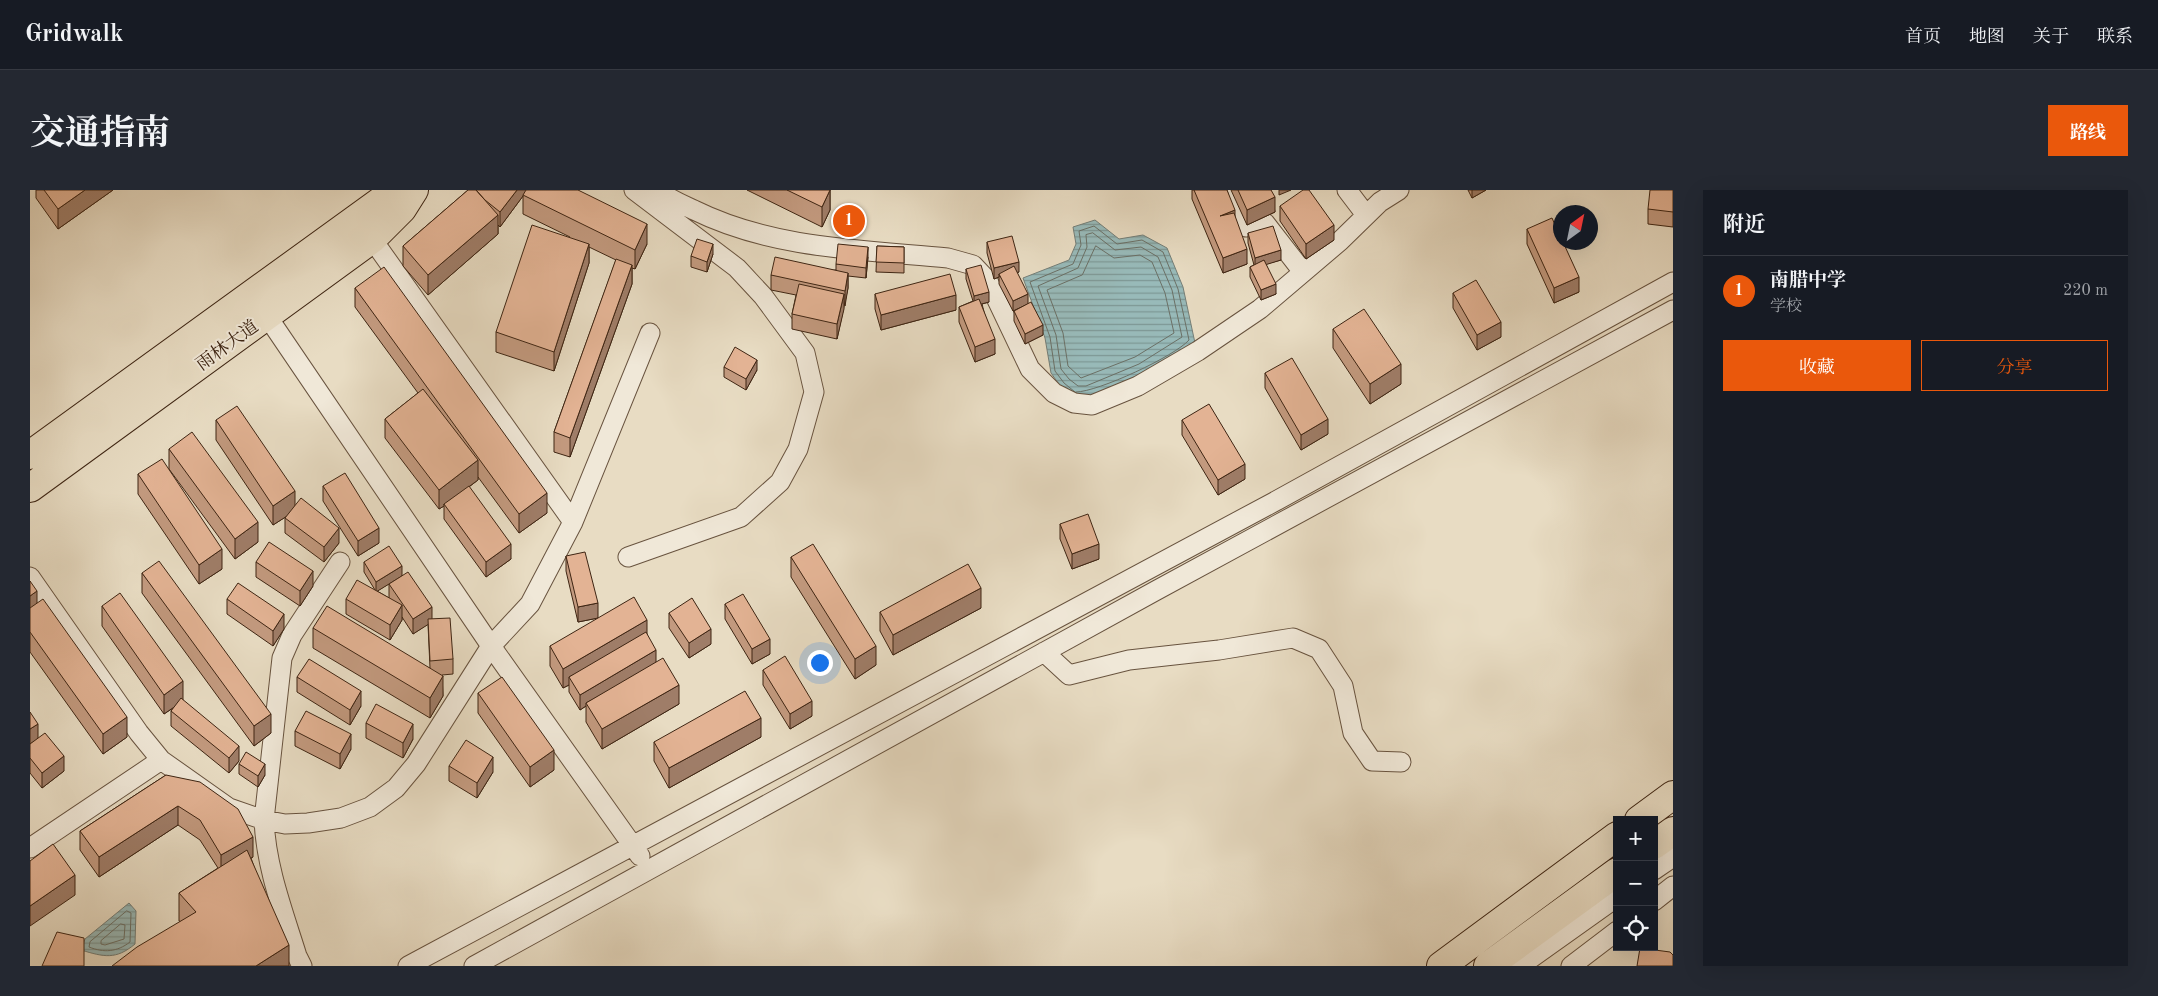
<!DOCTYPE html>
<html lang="zh">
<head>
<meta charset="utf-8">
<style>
  :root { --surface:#171b24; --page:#242831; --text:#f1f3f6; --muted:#9ea1a6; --line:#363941; --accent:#ea580c }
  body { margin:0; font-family:"Old Standard TT","Noto Serif SC",serif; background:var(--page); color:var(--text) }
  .controls { position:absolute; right:15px; bottom:15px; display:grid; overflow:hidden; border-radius:0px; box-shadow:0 5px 20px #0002 }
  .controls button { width:45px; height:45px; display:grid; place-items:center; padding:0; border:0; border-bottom:1px solid var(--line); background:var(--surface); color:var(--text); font:25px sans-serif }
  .compass { position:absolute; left:1523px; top:15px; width:45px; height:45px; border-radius:50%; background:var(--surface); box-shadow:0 5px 20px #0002; rotate:33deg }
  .you { position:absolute; left:789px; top:472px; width:18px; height:18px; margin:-12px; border:4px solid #fff; border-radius:50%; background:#1a73e8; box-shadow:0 0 0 8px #1a73e833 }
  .badge { display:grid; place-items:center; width:32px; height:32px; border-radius:50%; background:var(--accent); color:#fff; font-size:16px; font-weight:700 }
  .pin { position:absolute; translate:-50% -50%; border:2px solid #fff; box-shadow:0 1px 5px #0006 }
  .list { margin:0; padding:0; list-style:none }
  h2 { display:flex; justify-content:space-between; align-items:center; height:65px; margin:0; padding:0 20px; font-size:21px }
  h2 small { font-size:16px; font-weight:400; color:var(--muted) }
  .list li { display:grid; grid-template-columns:32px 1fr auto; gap:15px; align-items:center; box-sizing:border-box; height:70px; padding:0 20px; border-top:1px solid var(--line) }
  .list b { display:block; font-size:19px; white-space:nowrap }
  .list p { margin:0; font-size:16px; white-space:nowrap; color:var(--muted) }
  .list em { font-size:16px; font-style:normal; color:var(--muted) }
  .actions { display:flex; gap:10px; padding:15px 20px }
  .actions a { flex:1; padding:11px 0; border:1px solid var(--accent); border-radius:0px; text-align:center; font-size:18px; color:var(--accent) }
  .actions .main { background:var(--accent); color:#fff }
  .icon { flex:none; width:28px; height:28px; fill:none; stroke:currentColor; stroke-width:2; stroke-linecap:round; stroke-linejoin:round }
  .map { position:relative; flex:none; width:1643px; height:776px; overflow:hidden; border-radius:0px }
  header { display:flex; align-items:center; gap:30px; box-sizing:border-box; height:70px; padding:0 25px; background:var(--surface); border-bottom:1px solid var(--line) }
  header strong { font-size:24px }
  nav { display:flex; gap:28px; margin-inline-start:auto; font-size:18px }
  .intro { display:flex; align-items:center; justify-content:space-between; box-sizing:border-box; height:120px; padding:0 30px }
  h1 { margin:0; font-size:35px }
  .button { padding:12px 22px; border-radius:0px; background:var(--accent); color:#fff; font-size:18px; font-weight:700 }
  main { display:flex; gap:30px; padding:0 30px }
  aside { flex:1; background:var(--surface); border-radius:0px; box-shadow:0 5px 20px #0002 }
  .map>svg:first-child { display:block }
  .water { fill:url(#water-rules); stroke:#747e77 }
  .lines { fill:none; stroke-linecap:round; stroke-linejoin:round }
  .shore { stroke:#6b7066; stroke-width:1 }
  .minor-casing { stroke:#68533f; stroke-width:21 }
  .highway-casing { stroke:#3e2513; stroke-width:30 }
  .minor { stroke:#f0e8d8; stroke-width:19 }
  .highway { stroke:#e8dcc3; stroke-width:28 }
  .wall { fill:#c39a7f; stroke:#3e2513 }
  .shaded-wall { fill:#9f7d68; stroke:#3e2513 }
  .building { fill:#e3b394; stroke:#3e2513 }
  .labels { text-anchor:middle; stroke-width:4; stroke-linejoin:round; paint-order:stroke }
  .street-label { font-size:18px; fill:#3e2513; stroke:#f0e8d8 }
</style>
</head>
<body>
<header>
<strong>Gridwalk</strong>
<nav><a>首页</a><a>地图</a><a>关于</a><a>联系</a></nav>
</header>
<div class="intro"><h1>交通指南</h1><a class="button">路线</a></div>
<main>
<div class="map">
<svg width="1643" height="776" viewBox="0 0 1643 776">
  <defs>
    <pattern id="water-rules" width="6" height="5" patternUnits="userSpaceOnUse" patternTransform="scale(1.25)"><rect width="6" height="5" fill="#98bab9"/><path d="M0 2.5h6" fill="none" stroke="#7d9795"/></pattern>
  </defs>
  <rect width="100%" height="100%" fill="#e8dcc3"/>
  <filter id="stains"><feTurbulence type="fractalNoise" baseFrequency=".004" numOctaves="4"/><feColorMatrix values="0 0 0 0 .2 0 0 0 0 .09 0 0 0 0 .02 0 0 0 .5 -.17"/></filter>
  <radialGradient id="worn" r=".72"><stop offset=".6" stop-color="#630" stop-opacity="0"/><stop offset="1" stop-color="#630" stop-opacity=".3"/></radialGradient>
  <!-- water -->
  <path class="water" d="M1065,30L1089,49L1113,45L1137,58L1153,97L1165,153L1114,184L1058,207H1044L1031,197L1021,183L1015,148L993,88L1039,70L1046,54L1043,37Z
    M99,713L106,721L105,754C86,770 74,767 51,760L55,749Z"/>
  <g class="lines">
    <!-- shore -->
    <path class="shore" d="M1063,43L1085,60L1111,57L1128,67L1142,100L1152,147L1109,174L1056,196H1048L1039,189L1031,179L1026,145L1008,96L1048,78L1057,57L1056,45Z
      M1066,56L1084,68L1110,65L1122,72L1135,103L1144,143L1105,167L1051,188L1038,176L1033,143L1017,100L1052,85Z
      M1045,202L1034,193L1025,181L1020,147L1000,92L1043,74L1051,55L1049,41L1064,36L1087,54L1112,50L1133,62L1148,99L1159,150C1145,166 1068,202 1046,202
      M97,721L101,723L100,752C87,762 74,763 59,757L60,752Z
      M91,734L95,735L94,749L75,755L71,754V751Z"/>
    <!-- minor casing -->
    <g class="minor-casing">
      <path id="minor" d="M627,0C639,9 651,14 664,20C743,59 832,60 918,68L943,75L958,91L1000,179L1024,203L1044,213L1062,215L1108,196L1168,161L1230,119L1310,51L1350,12L1369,0
        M1194,0L1210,35L1216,37L1235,33L1273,82
        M1317,0L1336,25
        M342,49L543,332
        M237,126L461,456L610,666
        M598,367L711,327L750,292L768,259L784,202L775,163L733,106L707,78L604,0
        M0,387L109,543L131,570L199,618L234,630L255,634L278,633L311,628L340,617L366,598L386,574L461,456L500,414L543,332L620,143
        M1014,462L1039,485L1099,470L1189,460L1263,448L1289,459L1313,496L1323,543L1342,571L1371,572
        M0,658L131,570
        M1624,680L1643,667
        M1624,711L1643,696
        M272,776L267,766C253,721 236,677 234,630L252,468L262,445L310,372
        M378,776L1244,312L1643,92
        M444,776L1127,400L1643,120
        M1490,776L1587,707
        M1541,776L1587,741"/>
    </g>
    <!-- highway casing -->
    <g class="highway-casing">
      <path id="highway" d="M0,265L366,0
        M0,298L342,49L372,19L384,0
        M1609,630L1643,605
        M1624,655L1643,641
        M1411,776L1587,646
        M1458,776L1587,682"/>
    </g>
    <!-- minor -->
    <use href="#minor" class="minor"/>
    <!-- highway -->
    <use href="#highway" class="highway"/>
  </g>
  <!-- wall -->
  <path class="wall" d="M6,0H83L28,39L6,8Z
    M438,0H548L617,54L605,79L602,78V94L540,267L524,262V242L586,70L559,57V73L524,181L466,162V142L540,47L493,24V6L470,37L468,35V44L398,105L373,76V56Z
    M717,0H800V20L792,37Z
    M1162,0H1197L1205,27L1217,74L1193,83L1162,9Z
    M1201,0H1241L1245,22L1217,35Z
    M1438,0H1456L1442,8Z
    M1643,0V37L1618,34V19Z
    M1250,16L1304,50L1276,69L1250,31Z
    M1497,39L1549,102L1524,113L1497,54Z
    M1218,43L1251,70L1236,74L1246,104L1231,110L1220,87V77L1224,75L1218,53Z
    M957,52L989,82L987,83L998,114L983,121L969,94V87L964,89L957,63Z
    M847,56L874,57V83L846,82Z
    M683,64L677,82L661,77V66Z
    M838,67L836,88L818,86V98L807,149L762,139V124L766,105L741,100V85L806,80V74Z
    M936,79L959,112L952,114L965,164L945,172L929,132V117L943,111L936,89Z
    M325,98L517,323L489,343L448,287V290L439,297L481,369L456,387L414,329V316L409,319L355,248V229L388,203L325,117Z
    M1423,103L1471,147L1447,160L1423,118Z
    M845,104L926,120L851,140L845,119Z
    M984,121L1013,145L995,154L984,131Z
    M1303,139L1371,194L1340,214L1303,158Z
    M694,177L727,180L716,200L694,187Z
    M1235,183L1298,244L1271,260L1235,198Z
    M186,230L265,316L309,353L294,372L255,343V328L257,326L243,335L186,250Z
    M1152,230L1215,289L1188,305L1152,245Z
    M139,259L228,352L205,369L139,279Z
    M108,284L192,379L169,394L108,304Z
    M293,296L349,353L328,366L293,311Z
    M1030,334L1069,369L1042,379L1030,349Z
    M536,366L568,428L548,432L536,381Z
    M761,367L846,475L825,489L761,387Z
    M226,372L283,396L270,416L226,387Z
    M334,372L372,386L347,401L359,408V394L402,429L423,469V484L412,485L413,506L400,528L283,458V438L400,478L398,434L383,444L372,427V430L360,450L316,424V409L345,400L334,382Z
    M112,383L241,543L224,556L112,403Z
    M0,391L7,413L97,547L73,564L0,462Z
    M197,409L254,439L243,456L197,424Z
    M695,414L740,464L722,474L695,429Z
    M72,416L153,510L209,571L199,583L141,536V521L143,518L134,524L72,436Z
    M951,418L863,465L850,441V422Z
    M639,423L681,454L659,468L639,438Z
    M617,444L626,472L649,514L572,559L556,532V516L550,520L539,502V495L533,498L520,476V456Z
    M733,480L782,526L760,539L733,495Z
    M267,487L331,516L320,535L267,502Z
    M448,503L524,580L500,597L448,523Z
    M336,533L383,549L373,568L336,548Z
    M265,541L321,559L310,579L265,556Z
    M731,547L639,598L624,571V552Z
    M8,548L34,581L12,598L0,583V554Z
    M209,574L235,585L228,597L209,584Z
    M419,576L463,582L447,608L419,591Z
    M136,585L223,667L221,668L259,776L149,731V703L188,678L170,650L148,635L69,687L50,660V641Z"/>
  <!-- shaded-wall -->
  <path class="shaded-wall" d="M55,0H83L28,39V19Z
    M487,0H498L493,5V6L470,37V22Z
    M800,0V20L792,37V17Z
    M1249,0H1261L1249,5Z
    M1442,0H1456L1442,8Z
    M1245,7V22L1217,35V20Z
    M1205,20V35L1190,26Z
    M468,25V44L398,105V85Z
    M617,34V54L605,79V60Z
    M1304,35V50L1276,69V54Z
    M559,54V73L524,181V162Z
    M683,54V64L677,82V72Z
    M838,57V67L836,88V78Z
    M1217,59V74L1193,83V68Z
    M1251,60V70L1225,78V68Z
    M989,72V82L970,87L969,84V87L964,89V78Z
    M602,75V94L540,267V248Z
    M818,83V98L815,116V101Z
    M1549,87V102L1524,113V98Z
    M1246,94V104L1231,110V100Z
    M959,102V112L944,116V106Z
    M814,104V119L807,149V134Z
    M998,104V114L983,121V111Z
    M926,105V120L851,140V125Z
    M1471,132V147L1447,160V145Z
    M1013,135V145L995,154V144Z
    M965,149V164L945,172V157Z
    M727,170V180L716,200V189Z
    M1371,174V194L1340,214V194Z
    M1298,229V244L1271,260V245Z
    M448,270V290L414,315V314V316L409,319V300Z
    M1215,274V289L1188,305V290Z
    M265,301V321L243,335V316Z
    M517,303V323L489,343V324Z
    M228,332V352L205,369V349Z
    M309,338V353L294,372V357Z
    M349,338V353L328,366V351Z
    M481,354V369L456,387V372Z
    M1069,354V369L1042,379V364Z
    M192,359V379L169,394V375Z
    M372,376V386L346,402V392Z
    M283,381V396L270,416V401Z
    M951,398V418L863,465V445Z
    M7,401V416L0,421V406Z
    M568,413V428L548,432V417Z
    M372,415V430L360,450V435Z
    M402,417V432L383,444V429Z
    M254,424V439L243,456V441Z
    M617,430V450L539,487V495L533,498V479Z
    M681,439V454L659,468V453Z
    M740,449V464L722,474V459Z
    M846,456V475L825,489V469Z
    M626,460V475L556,513V516L550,520V505Z
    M413,486V506L400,528V508Z
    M153,491V511L134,524V505Z
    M649,495V514L572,559V539Z
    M331,501V516L320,535V520Z
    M782,511V526L760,539V524Z
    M241,524V543L224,556V536Z
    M97,527V547L73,564V544Z
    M731,528V547L639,598V578Z
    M8,534V549L0,554V539Z
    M383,534V549L373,568V553Z
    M321,544V559L310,579V564Z
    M209,556V571L199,583V568Z
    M524,560V580L500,597V577Z
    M34,566V581L12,598V583Z
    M463,567V582L447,608V593Z
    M235,574V585L228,597V586Z
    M148,616V635L69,687V667Z
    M223,647V667L191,684V665Z
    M45,685V705L0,736V716Z
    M259,755V776H226Z"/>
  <!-- building -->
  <path class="building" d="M14,0H55L28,19Z
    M438,0H446L468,25L398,85L373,56Z
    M446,0H487L470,22L455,10Z
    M496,0H548L617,34L605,60L493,5Z
    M757,0H800L792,17Z
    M1164,0H1197L1205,20L1190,26L1204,23L1217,59L1193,68Z
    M1208,0H1241L1245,7L1217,20Z
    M1273,0H1279L1304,35L1276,54L1250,16Z
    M1620,0H1643V22L1618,19Z
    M1522,28L1530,46V52H1533L1549,87L1524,98L1497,39Z
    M502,35L559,54L524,162L466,142Z
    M1243,36L1251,60L1225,68L1218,43Z
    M982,46L989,72L964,78L957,52Z
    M667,49L683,54L677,72L661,66Z
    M808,54L838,57L836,78L806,74Z
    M847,56L874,57V73L846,72Z
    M745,67L818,83L815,101L741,85Z
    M586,69L602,75L540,248L524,242Z
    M1234,70L1246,94L1231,100L1220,77Z
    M951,75L959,102L944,106L936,79Z
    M984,76L998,104L983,111L969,84Z
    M354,77L517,303L489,324L325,98Z
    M920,84L926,105L851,125L845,104Z
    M1446,90L1471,132L1447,145L1423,103Z
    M769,94L814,104L807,134L762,124Z
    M949,109L965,149L945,157L929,117Z
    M1001,112L1013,135L995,144L984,121Z
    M1334,119L1371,174L1340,194L1303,139Z
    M705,157L727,170L716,189L694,177Z
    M1262,168L1298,229L1271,245L1235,183Z
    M393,199L448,270L409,300L355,229Z
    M1179,214L1215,274L1188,290L1152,230Z
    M207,216L265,301L243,316L186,230Z
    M162,242L228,332L205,349L139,259Z
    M132,269L192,359L169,375L108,284Z
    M315,283L349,338L328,351L293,296Z
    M439,296L481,354L456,372L414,314Z
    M271,308L309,338L294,357L255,328Z
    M1058,324L1069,354L1042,364L1030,334Z
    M239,352L283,381L270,401L226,372Z
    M783,354L846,456L825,469L761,367Z
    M359,356L372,376L346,392L334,372Z
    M555,362L568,413L548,417L536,366Z
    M129,371L241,524L224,536L112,383Z
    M938,374L951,398L863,445L850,422Z
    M378,382L402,417L383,429L359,394Z
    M327,390L372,415L360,435L316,409Z
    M0,391L7,401L0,406Z
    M208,393L254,424L243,441L197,409Z
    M90,403L153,491L134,505L72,416Z
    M713,404L740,449L722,459L695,414Z
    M604,407L617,430L533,479L520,456Z
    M662,408L681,439L659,453L639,423Z
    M13,409L97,527L73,544L0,442V418Z
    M297,416L413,486L400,508L283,438Z
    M420,428L423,469L400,471L398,429Z
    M616,442L626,460L550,505L539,487Z
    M755,466L782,511L760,524L733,480Z
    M633,468L649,495L572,539L556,513Z
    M279,469L331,501L320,520L267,487Z
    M472,487L524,560L500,577L448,503Z
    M715,501L731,528L639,578L624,552Z
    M151,508L209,556L199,568L141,521Z
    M346,514L383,534L373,553L336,533Z
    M276,521L321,544L310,564L265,541Z
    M0,522L8,534L0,539Z
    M15,543L34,566L12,583L0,568V554Z
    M436,550L463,567L447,593L419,576Z
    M216,562L235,574L228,586L209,574Z
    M136,585L170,592L208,619L223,647L191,665L170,630L148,616L69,667L50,641Z
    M23,654L45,685L0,716V671Z
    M217,660L259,755L226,776H82L107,757L166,722L149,703Z
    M27,742L54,748V776H12Z
    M1610,758L1640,762L1643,765V776H1607Z"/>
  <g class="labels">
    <!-- street labels -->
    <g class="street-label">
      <text transform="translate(197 155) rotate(-36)" y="6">雨林大道</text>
    </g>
  </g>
  <rect width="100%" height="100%" filter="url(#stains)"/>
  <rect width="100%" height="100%" fill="url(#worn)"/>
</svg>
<div class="controls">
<button>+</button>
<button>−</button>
<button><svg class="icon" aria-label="locate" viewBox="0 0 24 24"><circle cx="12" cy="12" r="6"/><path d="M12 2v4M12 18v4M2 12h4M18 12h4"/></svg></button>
</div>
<svg class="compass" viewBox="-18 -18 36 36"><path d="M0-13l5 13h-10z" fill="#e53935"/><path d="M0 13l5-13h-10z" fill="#9ea1a6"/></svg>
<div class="you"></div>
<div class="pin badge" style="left:819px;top:31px">1</div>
</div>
<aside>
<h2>附近<small></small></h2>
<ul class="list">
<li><span class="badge">1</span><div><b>南腊中学</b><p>学校</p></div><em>220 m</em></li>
</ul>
<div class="actions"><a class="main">收藏</a><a>分享</a></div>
</aside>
</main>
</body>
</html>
